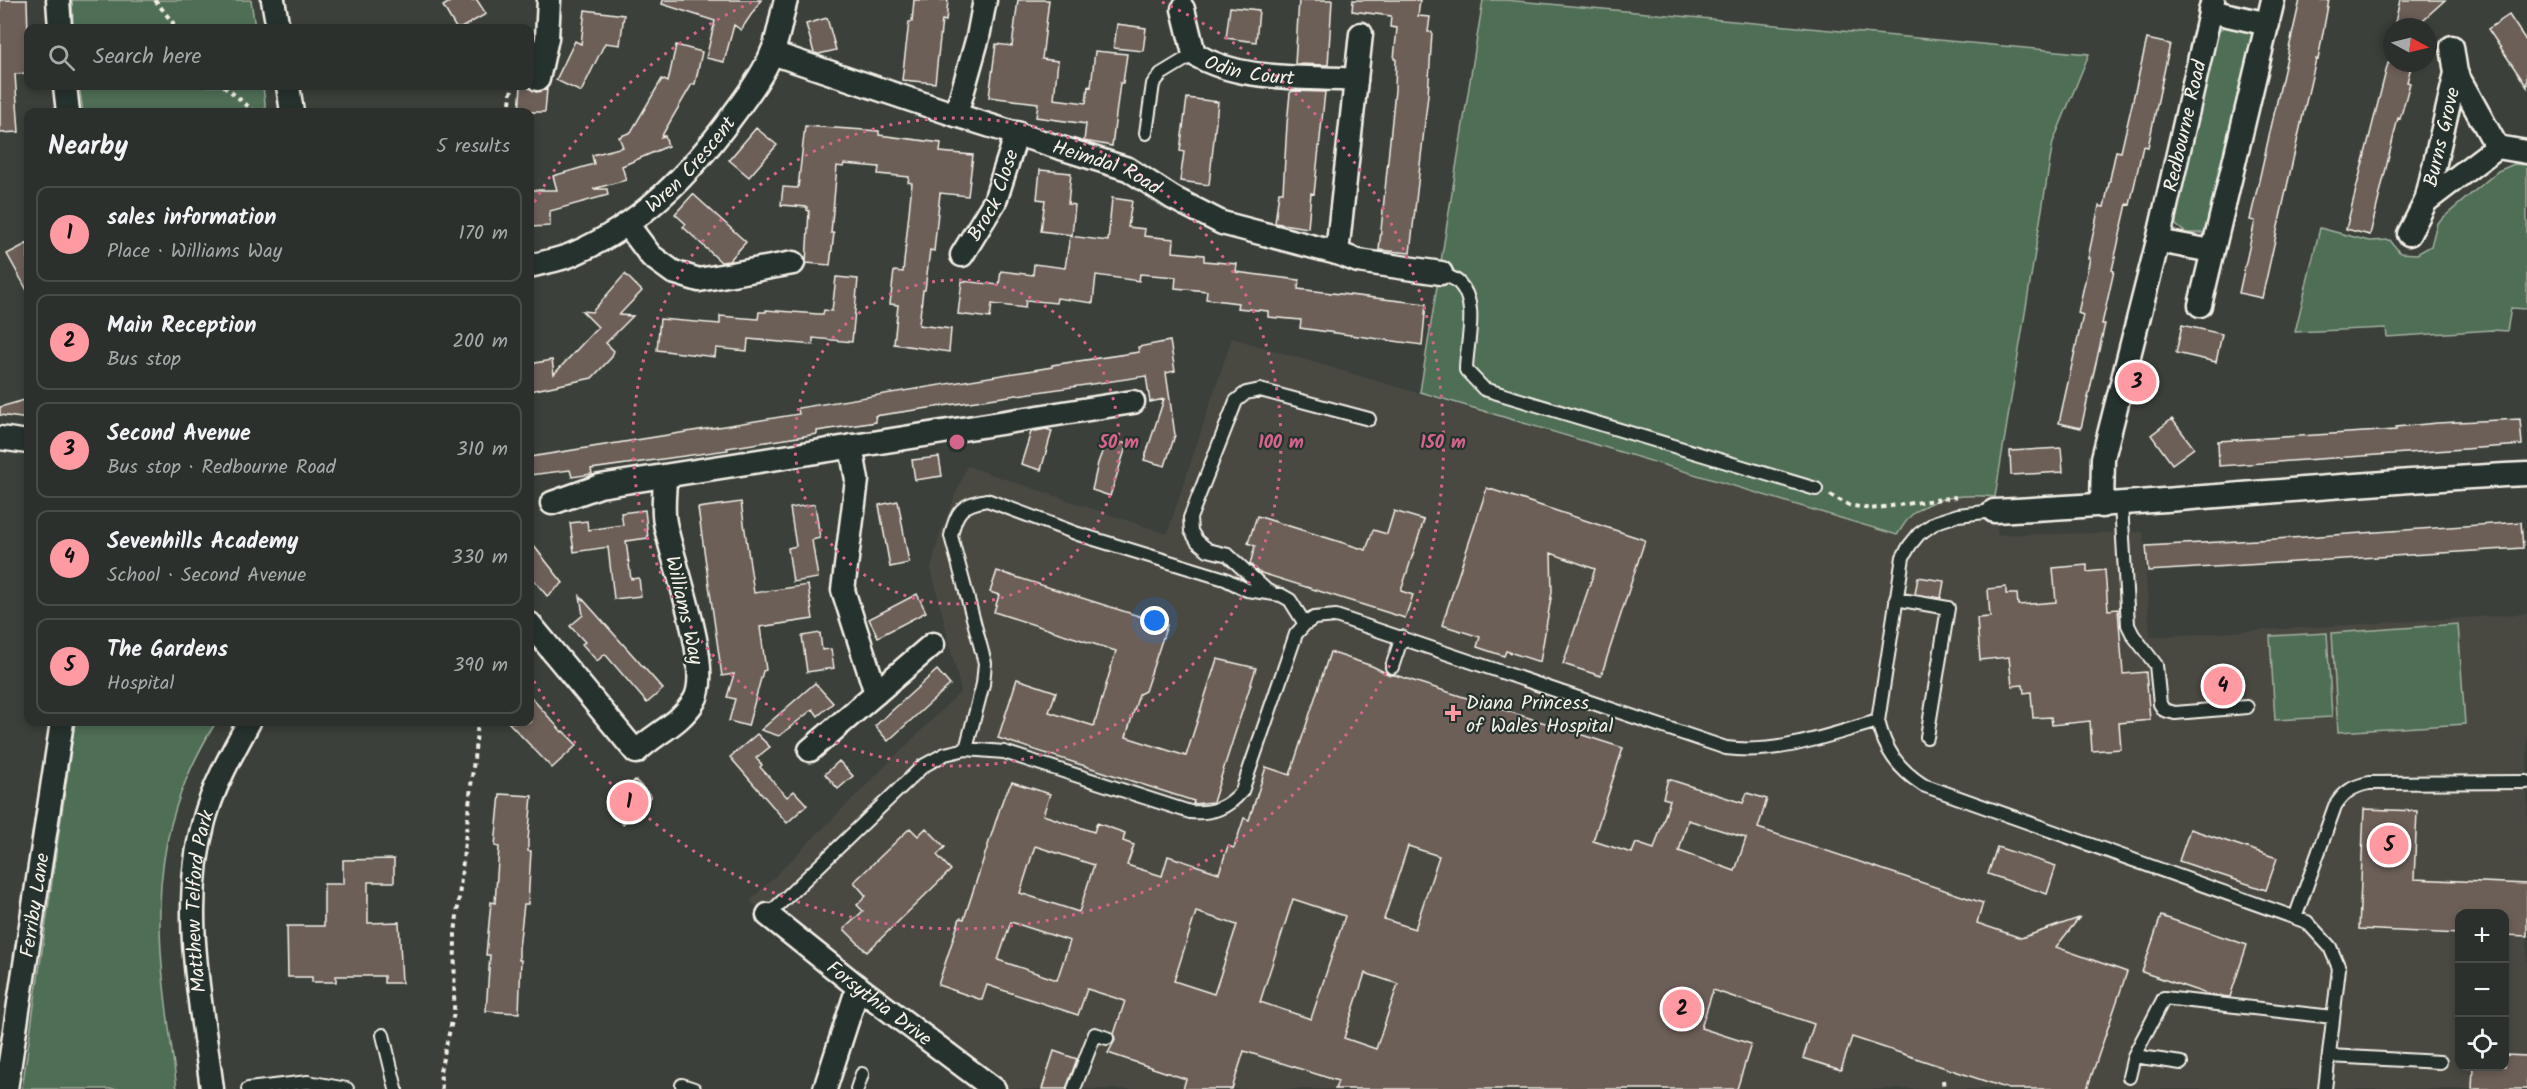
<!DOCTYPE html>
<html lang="en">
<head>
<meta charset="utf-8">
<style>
  :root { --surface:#2c302c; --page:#383c38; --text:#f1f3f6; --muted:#a6a9a9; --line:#484b48; --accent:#ff9aa2 }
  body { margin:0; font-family:Kalam,sans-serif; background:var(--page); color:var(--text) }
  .controls { position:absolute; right:18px; bottom:18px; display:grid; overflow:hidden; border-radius:12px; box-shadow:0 3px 9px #0003 }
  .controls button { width:54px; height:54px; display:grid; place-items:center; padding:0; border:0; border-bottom:2px solid var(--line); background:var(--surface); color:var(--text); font:30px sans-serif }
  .compass { position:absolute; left:2383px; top:18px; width:54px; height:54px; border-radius:50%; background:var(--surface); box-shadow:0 3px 9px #0003; rotate:97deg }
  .you { position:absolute; left:1155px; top:621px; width:21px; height:21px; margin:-15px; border:4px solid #fff; border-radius:50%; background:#1a73e8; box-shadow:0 0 0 9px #1a73e833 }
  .badge { display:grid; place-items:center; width:39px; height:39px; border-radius:50%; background:var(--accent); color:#111; font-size:20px; font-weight:700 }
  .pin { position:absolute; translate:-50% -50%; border:3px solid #fff; box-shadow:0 2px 6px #0006 }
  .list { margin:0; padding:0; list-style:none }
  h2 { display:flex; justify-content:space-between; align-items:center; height:78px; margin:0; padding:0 24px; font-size:26px }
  h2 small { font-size:20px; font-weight:400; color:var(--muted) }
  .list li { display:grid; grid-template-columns:39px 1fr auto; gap:18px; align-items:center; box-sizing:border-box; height:96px; margin:0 12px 12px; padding:0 12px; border:2px solid var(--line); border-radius:12px }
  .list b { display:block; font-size:22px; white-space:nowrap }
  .list p { margin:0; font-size:20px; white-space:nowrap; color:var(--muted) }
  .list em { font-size:20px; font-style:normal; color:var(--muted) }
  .icon { flex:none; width:33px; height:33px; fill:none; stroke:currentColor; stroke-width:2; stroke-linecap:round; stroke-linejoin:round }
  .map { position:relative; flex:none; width:2527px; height:1089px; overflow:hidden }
  .search { position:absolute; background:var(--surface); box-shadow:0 3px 9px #0003; left:24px; top:24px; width:510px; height:66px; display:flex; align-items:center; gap:15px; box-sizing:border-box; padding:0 21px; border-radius:12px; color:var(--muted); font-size:22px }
  .panel { position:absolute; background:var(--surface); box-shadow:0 3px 9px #0003; left:24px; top:108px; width:510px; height:618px; border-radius:12px }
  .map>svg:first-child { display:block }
  .built { fill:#4a4943; fill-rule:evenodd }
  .green { fill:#506e57; stroke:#a2b0a0; stroke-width:1.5 }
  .building { fill:#6c5f59; stroke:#f4f1e8; stroke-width:1.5; fill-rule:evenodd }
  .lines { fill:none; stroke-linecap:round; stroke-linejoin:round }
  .lane-casing { stroke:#f4f1e8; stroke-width:16 }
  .street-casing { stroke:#f4f1e8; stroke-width:27 }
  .path { stroke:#f4f1e8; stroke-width:4; stroke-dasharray:4.5 4.5; stroke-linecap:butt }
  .lane { stroke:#26332d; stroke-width:12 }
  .street { stroke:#26332d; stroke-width:22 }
  .ring { fill:none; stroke:#d4648c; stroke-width:3; stroke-dasharray:3 6 }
  .poi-dot { fill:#ff9aa2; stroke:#26332d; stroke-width:2 }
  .labels { text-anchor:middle; stroke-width:4.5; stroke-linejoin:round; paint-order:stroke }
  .street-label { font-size:20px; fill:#f4f1e8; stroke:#26332d }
  .poi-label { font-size:20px; fill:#f4f1e8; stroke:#26332d; text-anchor:start }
  .centre { fill:#d4648c; stroke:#26332d; stroke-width:3 }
  .ring-label { font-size:18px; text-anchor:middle; font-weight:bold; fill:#d4648c; stroke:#26332d; stroke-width:4.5; stroke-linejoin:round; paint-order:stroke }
</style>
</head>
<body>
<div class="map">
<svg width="2527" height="1089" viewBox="0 0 2527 1089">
  <rect width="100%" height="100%" fill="#3b403a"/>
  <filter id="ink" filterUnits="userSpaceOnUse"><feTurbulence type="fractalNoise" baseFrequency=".0167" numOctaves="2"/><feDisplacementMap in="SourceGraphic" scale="12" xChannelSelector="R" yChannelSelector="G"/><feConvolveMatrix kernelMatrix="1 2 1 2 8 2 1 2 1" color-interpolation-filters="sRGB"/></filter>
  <g filter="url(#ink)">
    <!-- built -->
    <path class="built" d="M1232,338L1896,535L1914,513L1943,499L1971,494L1995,497L1997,535L2143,532L2150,637L2527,614V1089H991L750,901L961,691L931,568L940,534L967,466L1167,534ZM2460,914H2504V1066H2460Z"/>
    <!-- green -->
    <path class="green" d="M72,0H251L255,28H73Z
      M1483,0H1505L2089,54L2053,142L1995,497C1968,494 1936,495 1914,513C1907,518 1902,528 1897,535L1420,392Z
      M2226,25L2251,31L2253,38L2210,225L2203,233H2186L2176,225L2175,211L2217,33Z
      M79,86H263L266,112H83Z
      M2514,164L2527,165V309L2511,308L2507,331L2492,330L2387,337L2386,328L2295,332L2320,228L2369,241L2390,240L2400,253L2417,254L2431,246L2437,223L2498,171Z
      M2458,624L2465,724L2338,732L2332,633Z
      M2327,633L2332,717L2275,720L2270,636Z
      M75,722H216C137,850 159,948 177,1089H22Z"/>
    <!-- building -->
    <path class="building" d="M0,0H27L28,35V73L15,74L19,132L0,133Z
      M453,0H477L486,14L461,28H456L443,6Z
      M663,0H761L741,30L734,25L724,62L706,58L715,21L662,4Z
      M914,0H948L946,21L942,20L935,83L902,80L909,22H912Z
      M1018,0H1049L1042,59L1058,61L1054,99L1086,103L1088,86L1091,87L1095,51L1127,54L1123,83H1120L1112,146L1084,141L1086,124L1036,117L1038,103L989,97L996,44L1012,46Z
      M1299,0H1332L1328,65L1295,64Z
      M1353,0H1420L1418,16L1430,17L1428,32H1432L1428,95L1410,253L1379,250L1395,90L1396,59H1394L1397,28L1390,27L1391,16L1352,11Z
      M2300,0H2329L2318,60L2316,59L2303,115L2262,298L2239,293L2255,221L2250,220Z
      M2400,0H2445L2415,27H2394Z
      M1230,7L1259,10L1256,42L1226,38Z
      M585,10L624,15L620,45L605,43L581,92L556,80L575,41L581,44Z
      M2509,15L2527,42V87L2488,29Z
      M827,18L836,50L819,54L814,53L806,24Z
      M1117,24L1146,28L1143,51L1114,48Z
      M2147,39L2170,44L2148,147L2143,146L2130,205L2127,204L2112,270L2114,271L2102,324H2105L2081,428L2059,423L2083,315L2078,313L2090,258H2088L2099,206L2104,207L2116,151L2121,152Z
      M676,45L702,52L695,84H692L661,137L665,136L668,146L622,166L626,180L593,189H607L608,195L550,211V226L530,227V190H557L553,176L594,164L592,155L623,147L619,137L631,132L662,79L668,82Z
      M2388,63H2412L2407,82L2410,83L2400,119L2398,118L2370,235L2346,229Z
      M521,86H527L536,92L547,89L545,112H519Z
      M1292,91L1325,92L1314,194L1311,193L1308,228L1275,223L1279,192H1283L1287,124L1290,93Z
      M1187,98L1218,102L1209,185L1180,181L1184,152L1180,151Z
      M805,126L879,131V135L941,143L940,152L973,155L968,196L940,193L934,251L930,250L925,290H923L919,325L951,329L949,352L894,344L898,305L890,304L894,271L903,272L912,183L908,182L909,177L878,174L879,167L844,164L843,167L837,166L831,233H834L830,265L806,263L809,211L807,210V207L781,205L783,187L798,188Z
      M756,128L777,145L749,177L729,160Z
      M1040,170L1071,173L1068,204L1075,205L1072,235L1041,231L1045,200L1037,199Z
      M693,194L746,242L729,261L721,262L683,227L686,224L675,214Z
      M1112,198L1132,201L1128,227L1145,229L1144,236L1174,239L1173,252L1204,255V261L1237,264L1236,272L1299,280L1298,289L1426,304L1422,345L1300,328L1301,320L1268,317V311L1237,308L1238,303L1206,299L1207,291L1175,288L1176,277L1140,274L1139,281L1096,275L1093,303L1057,298L1056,303L1026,300L1025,308L992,304L990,318L958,314L962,281L999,285L1001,271L1033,275L1034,264L1065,268L1070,236L1108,241Z
      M28,243V292L7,254Z
      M625,274L642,291L619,315L633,316L606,343L614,351L611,358L592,378L530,391V364L552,360L554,374L598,327L582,311L592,312Z
      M836,277L858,279L852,342L813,338V345L748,339L747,351L716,348L715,357L657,350L660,319L720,324V316L758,319L759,312H766V310L818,314H823L824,310L832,311Z
      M2182,325L2222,334L2216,362L2176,353Z
      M1170,341L1175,371L1166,373L1175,435L1165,466L1144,460L1164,399L1150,402L1146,376L875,416L876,422L817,431V434L727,448L728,450L591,469L592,474L572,477L570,470L530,475V457L799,414L798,408L1052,367V365L1139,352L1138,347Z
      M28,399V419L0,415V407Z
      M2172,419L2194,448L2172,464L2151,435Z
      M2520,419L2522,445L2219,466L2218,441L2396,430V427L2437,423Z
      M1046,429L1052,431L1041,470L1021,464L1031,432Z
      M1107,439L1127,444L1110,496L1092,490L1098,463Z
      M2061,448L2063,472L2011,475L2010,451Z
      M939,457L942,476L915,480L912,460Z
      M1487,488L1645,540L1601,676L1563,664L1595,569L1551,553L1552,592L1540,662L1506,651L1504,656L1477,647L1480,637L1442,625Z
      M898,501L909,563L890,567L879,505Z
      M741,502L754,593L808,585L813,619L760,627L766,670L763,671L748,726L729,721L735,699L727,697L734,674L722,676L698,508Z
      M815,504L820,538L812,540L818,578L793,582L788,548L796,546L790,508Z
      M645,510L648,538L626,541L631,579L639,578L641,596L614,599L608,547L574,552L570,523L587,521L588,530L623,525L621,513Z
      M1394,511L1424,520L1401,591L1413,595L1405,618L1258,572L1250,564L1255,546L1248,543L1257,516L1366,550L1373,530L1387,534Z
      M2521,522L2523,548L2148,571L2146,546L2275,539Z
      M530,541L563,583L547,596L530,575Z
      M2087,565V572L2105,570L2108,610L2118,609L2123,674L2146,672L2150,720L2119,723L2121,749L2092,751L2090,721L2052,725L2051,717L2033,718L2031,692L2024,693L2023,685L2012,686L2009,657L1980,660L1977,618L1990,617L1988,589L2006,587V594H2017L2018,605L2056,602L2053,568Z
      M997,571L1167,625L1145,691L1139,694L1126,737L1186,756L1217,659L1256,668L1213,802L1193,804L1194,801L998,738L1017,679L1056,692L1049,712L1094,726L1116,651L994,612L999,595L990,592Z
      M1918,577L1944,581L1941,598L1915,594Z
      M917,594L926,612L878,637L869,619Z
      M580,596L663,689L647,703L605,654L597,661L582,644L585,642L570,626L583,615Z
      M820,633L822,650L831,649L834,668L807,672L802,636Z
      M1330,652L1372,666L1390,675H1395L1623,748L1593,841L1632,853L1636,843L1654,849L1670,800L1663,798L1668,779L1743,803L1747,793L1767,799L1758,828L1983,903L1977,923L2021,938L2079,918L2056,947L2127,972L2087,1089H2009L1852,1037L1841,1070L1803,1058L1814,1024L1713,990L1701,1028L1751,1044L1737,1089H1335L1338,1081L1244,1051L1232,1089H1183L1186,1079L1108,1053L1115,1040L1114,1034L1125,1001L1087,989L1078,1015L987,985L982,1000L938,985L960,918L964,919L1003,799L1012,782L1050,794L1043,815L1094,832L1097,823L1125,833L1123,841L1134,845L1127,865L1162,876L1168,856L1219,873L1228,846L1234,848L1244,818L1249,820L1266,767L1290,775ZM1688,820L1746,838L1735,871L1679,851ZM1035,846L1094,865L1079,912L1020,893ZM1408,846L1439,856L1415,929L1384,919ZM1293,899L1345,916L1311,1019L1260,1002ZM1196,912L1237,925L1214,994L1174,981ZM1011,922L1070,941L1057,980L998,960ZM1365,973L1398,984L1376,1049L1344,1038Z
      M937,670L950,685L888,741L875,726Z
      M815,683L833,703L818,716L813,709L779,736L761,730Z
      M530,696L562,732L563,731L577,745L552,768L508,722H530Z
      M757,734L770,747L756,758L762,765L760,767L787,797L794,791L807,805L787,823L730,757Z
      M839,761L853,776L838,789L825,774Z
      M635,780L651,796L623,824L606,808Z
      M500,794L532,796L528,840V851H531L528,904H524L519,948V960H521L519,1013L486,1011L490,955H486L491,902L495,903L499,847L495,846Z
      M2364,809L2417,811L2414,879L2527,884V936L2505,935V914H2460V934L2359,929Z
      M910,828L918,836L926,828L945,847L937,855L951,870L867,952L844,929L863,911L857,905L866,896L854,882Z
      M2190,829L2277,858L2266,890L2179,861Z
      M1997,847L2056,866L2047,894L1988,874Z
      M394,859V882H368V923L399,922L402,983H384V976H336V982H312V977H288L287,926H324V884H343V860Z
      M2161,916L2247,945L2230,997L2210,995L2142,972Z
      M1054,1051L1077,1059L1066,1089H1042Z
      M2505,1055L2527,1056V1089H2472L2473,1066H2505Z"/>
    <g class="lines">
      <!-- lane casing -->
      <g class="lane-casing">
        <path id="lane" d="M1146,133L1153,84L1161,74L1194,54
          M1441,273C1446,276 1454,278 1458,282C1480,303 1466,343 1466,370L1484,389L1816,489
          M2121,504L2128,625L2133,635L2156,665L2160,704L2164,710L2175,713L2247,707
          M1994,511L1958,515L1936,522L1919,534L1910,545L1903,557L1878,721C1885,750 1898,769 1923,785L2307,922L2330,947L2339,968L2325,1089
          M1271,592L1266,590L1228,555L1208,550L1197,541L1191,531L1190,518L1236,401L1246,393L1260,390L1369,419
          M1896,599L1948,608L1927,737
          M1392,667L1402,637
          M966,749L983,684L985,663L951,536C956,511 962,504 987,500L1078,534L1225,579L1247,590L1281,595L1290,600L1305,624
          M768,915L923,766L945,754L966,749L1004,752L1190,812C1212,814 1228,808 1242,791L1296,634L1305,624L1314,618L1336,616L1726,748C1778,755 1828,735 1878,721
          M2295,918L2335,806C2344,792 2353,786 2369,783L2527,782
          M383,1035L396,1089
          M2134,1056L2181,1063
          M2329,1056L2440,1062
          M2129,1077L2134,1056L2164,998L2333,1017
          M682,1085L694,1089
          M248,1089L308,1082L347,1089
          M857,1089L862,1074
          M1074,1089L1095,1034L1107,1038"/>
      </g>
      <!-- street casing -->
      <g class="street-casing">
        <g id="street">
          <path d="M58,0L60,28"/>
          <path d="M273,0L278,28"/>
          <path id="s1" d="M1183,9L1194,54C1241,82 1302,76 1356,80"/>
          <path d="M2210,11L2268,24"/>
          <path id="s2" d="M772,53L956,115L1128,169L1173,198L1222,223L1337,253L1358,261L1441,273"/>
          <path d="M2456,73L2497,147"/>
          <path d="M538,79L547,38L549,0"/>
          <path d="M65,86L68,112"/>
          <path d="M288,86L292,112"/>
          <path d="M956,115L978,37L985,0"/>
          <path id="s3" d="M2426,201L2456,73L2452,47"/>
          <path d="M627,224L651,256L673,272L699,280L793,263"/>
          <path d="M2409,234L2426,201L2497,147L2527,152"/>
          <path d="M2158,241L2212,251"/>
          <path d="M1337,253L1361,34"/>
          <path id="s4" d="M962,255L995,201L1017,133"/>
          <path id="s5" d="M530,266C544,262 560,260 573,254C641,225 691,173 733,115C747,96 763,75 772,53C779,37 781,17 786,0"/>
          <path d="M2200,305L2273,0"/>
          <path d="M0,438L28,442"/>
          <path d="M851,446L857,480L843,590L876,693"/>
          <path d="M552,503L600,486L1133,402"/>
          <path id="s6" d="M2102,506L2103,458L2158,241L2213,0"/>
          <path d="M1994,511C2172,503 2349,482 2527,474"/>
          <path d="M530,624L636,752C655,733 679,725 694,701C714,670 672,561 665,523C662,508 665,491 665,477"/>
          <path d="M810,750L933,644"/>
          <path id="s7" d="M768,915L858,987L994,1089"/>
          <path id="s8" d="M6,1089L62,722"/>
          <path id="s9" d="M212,1089C201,1001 180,909 204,821C213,787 232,753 249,722"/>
          <path d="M825,1089L858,987"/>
        </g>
      </g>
      <!-- path -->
      <path class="path" d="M155,0L177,28
        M224,86L255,112
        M509,112L512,86
        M1830,495L1849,505L1870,509L1956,497
        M1943,1080L1944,1089
        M442,1089L440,1071L454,1013L455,934L478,722"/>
      <!-- lane -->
      <use href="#lane" class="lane"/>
      <!-- street -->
      <use href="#street" class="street"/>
    </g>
  </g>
  <!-- distance rings -->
  <g class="ring">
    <circle cx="957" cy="442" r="162"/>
    <circle cx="957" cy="442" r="324"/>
    <path d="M530 210A486 486 0 0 1 752 2M1162 2A486 486 0 1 1 530 674"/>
  </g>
  <!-- markers -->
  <path class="poi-dot" d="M1450 704h6v6h6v6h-6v6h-6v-6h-6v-6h6z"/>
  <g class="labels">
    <!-- street labels -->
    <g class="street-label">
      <text dy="7" stroke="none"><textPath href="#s1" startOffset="105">Odin Court</textPath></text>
      <text dy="7" stroke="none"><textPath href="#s6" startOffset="390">Redbourne Road</textPath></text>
      <text dy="7" stroke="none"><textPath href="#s3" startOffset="66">Burns Grove</textPath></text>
      <text dy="7" stroke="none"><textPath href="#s5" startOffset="194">Wren Crescent</textPath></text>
      <text dy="7" stroke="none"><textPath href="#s2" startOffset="354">Heimdal Road</textPath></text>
      <text dy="7" stroke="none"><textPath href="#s4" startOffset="68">Brock Close</textPath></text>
      <text transform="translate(685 610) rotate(77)" y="7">Williams Way</text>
      <text dy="7" stroke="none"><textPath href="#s9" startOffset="189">Matthew Telford Park</textPath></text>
      <text dy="7" stroke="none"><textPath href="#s8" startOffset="186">Ferriby Lane</textPath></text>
      <text dy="7" stroke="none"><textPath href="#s7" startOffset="142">Forsythia Drive</textPath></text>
    </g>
    <!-- poi labels -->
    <g class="poi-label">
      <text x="1466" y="709">Diana Princess<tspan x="1466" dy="23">of Wales Hospital</tspan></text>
    </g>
  </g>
  <circle cx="957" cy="442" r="9" class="centre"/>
  <g class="ring-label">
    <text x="1119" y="448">50 m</text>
    <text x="1281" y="448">100 m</text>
    <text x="1443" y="448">150 m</text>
  </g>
</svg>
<div class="controls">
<button>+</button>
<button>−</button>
<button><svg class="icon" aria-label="locate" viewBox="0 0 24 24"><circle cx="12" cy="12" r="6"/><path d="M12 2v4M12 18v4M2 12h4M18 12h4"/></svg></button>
</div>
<svg class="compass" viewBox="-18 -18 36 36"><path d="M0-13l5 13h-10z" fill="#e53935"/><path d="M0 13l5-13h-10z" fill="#a6a9a9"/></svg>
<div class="you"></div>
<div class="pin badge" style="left:629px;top:802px">1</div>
<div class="pin badge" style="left:1682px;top:1009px">2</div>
<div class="pin badge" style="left:2137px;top:382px">3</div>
<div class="pin badge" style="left:2223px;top:686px">4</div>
<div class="pin badge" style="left:2389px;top:845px">5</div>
<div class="search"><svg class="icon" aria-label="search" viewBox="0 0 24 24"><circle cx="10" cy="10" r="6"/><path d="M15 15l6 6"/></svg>Search here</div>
<section class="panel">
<h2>Nearby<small>5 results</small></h2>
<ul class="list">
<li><span class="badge">1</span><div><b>sales information</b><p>Place · Williams Way</p></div><em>170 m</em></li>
<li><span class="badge">2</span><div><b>Main Reception</b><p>Bus stop</p></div><em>200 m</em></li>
<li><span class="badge">3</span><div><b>Second Avenue</b><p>Bus stop · Redbourne Road</p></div><em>310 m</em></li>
<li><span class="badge">4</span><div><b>Sevenhills Academy</b><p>School · Second Avenue</p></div><em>330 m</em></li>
<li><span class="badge">5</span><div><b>The Gardens</b><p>Hospital</p></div><em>390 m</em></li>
</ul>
</section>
</div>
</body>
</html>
